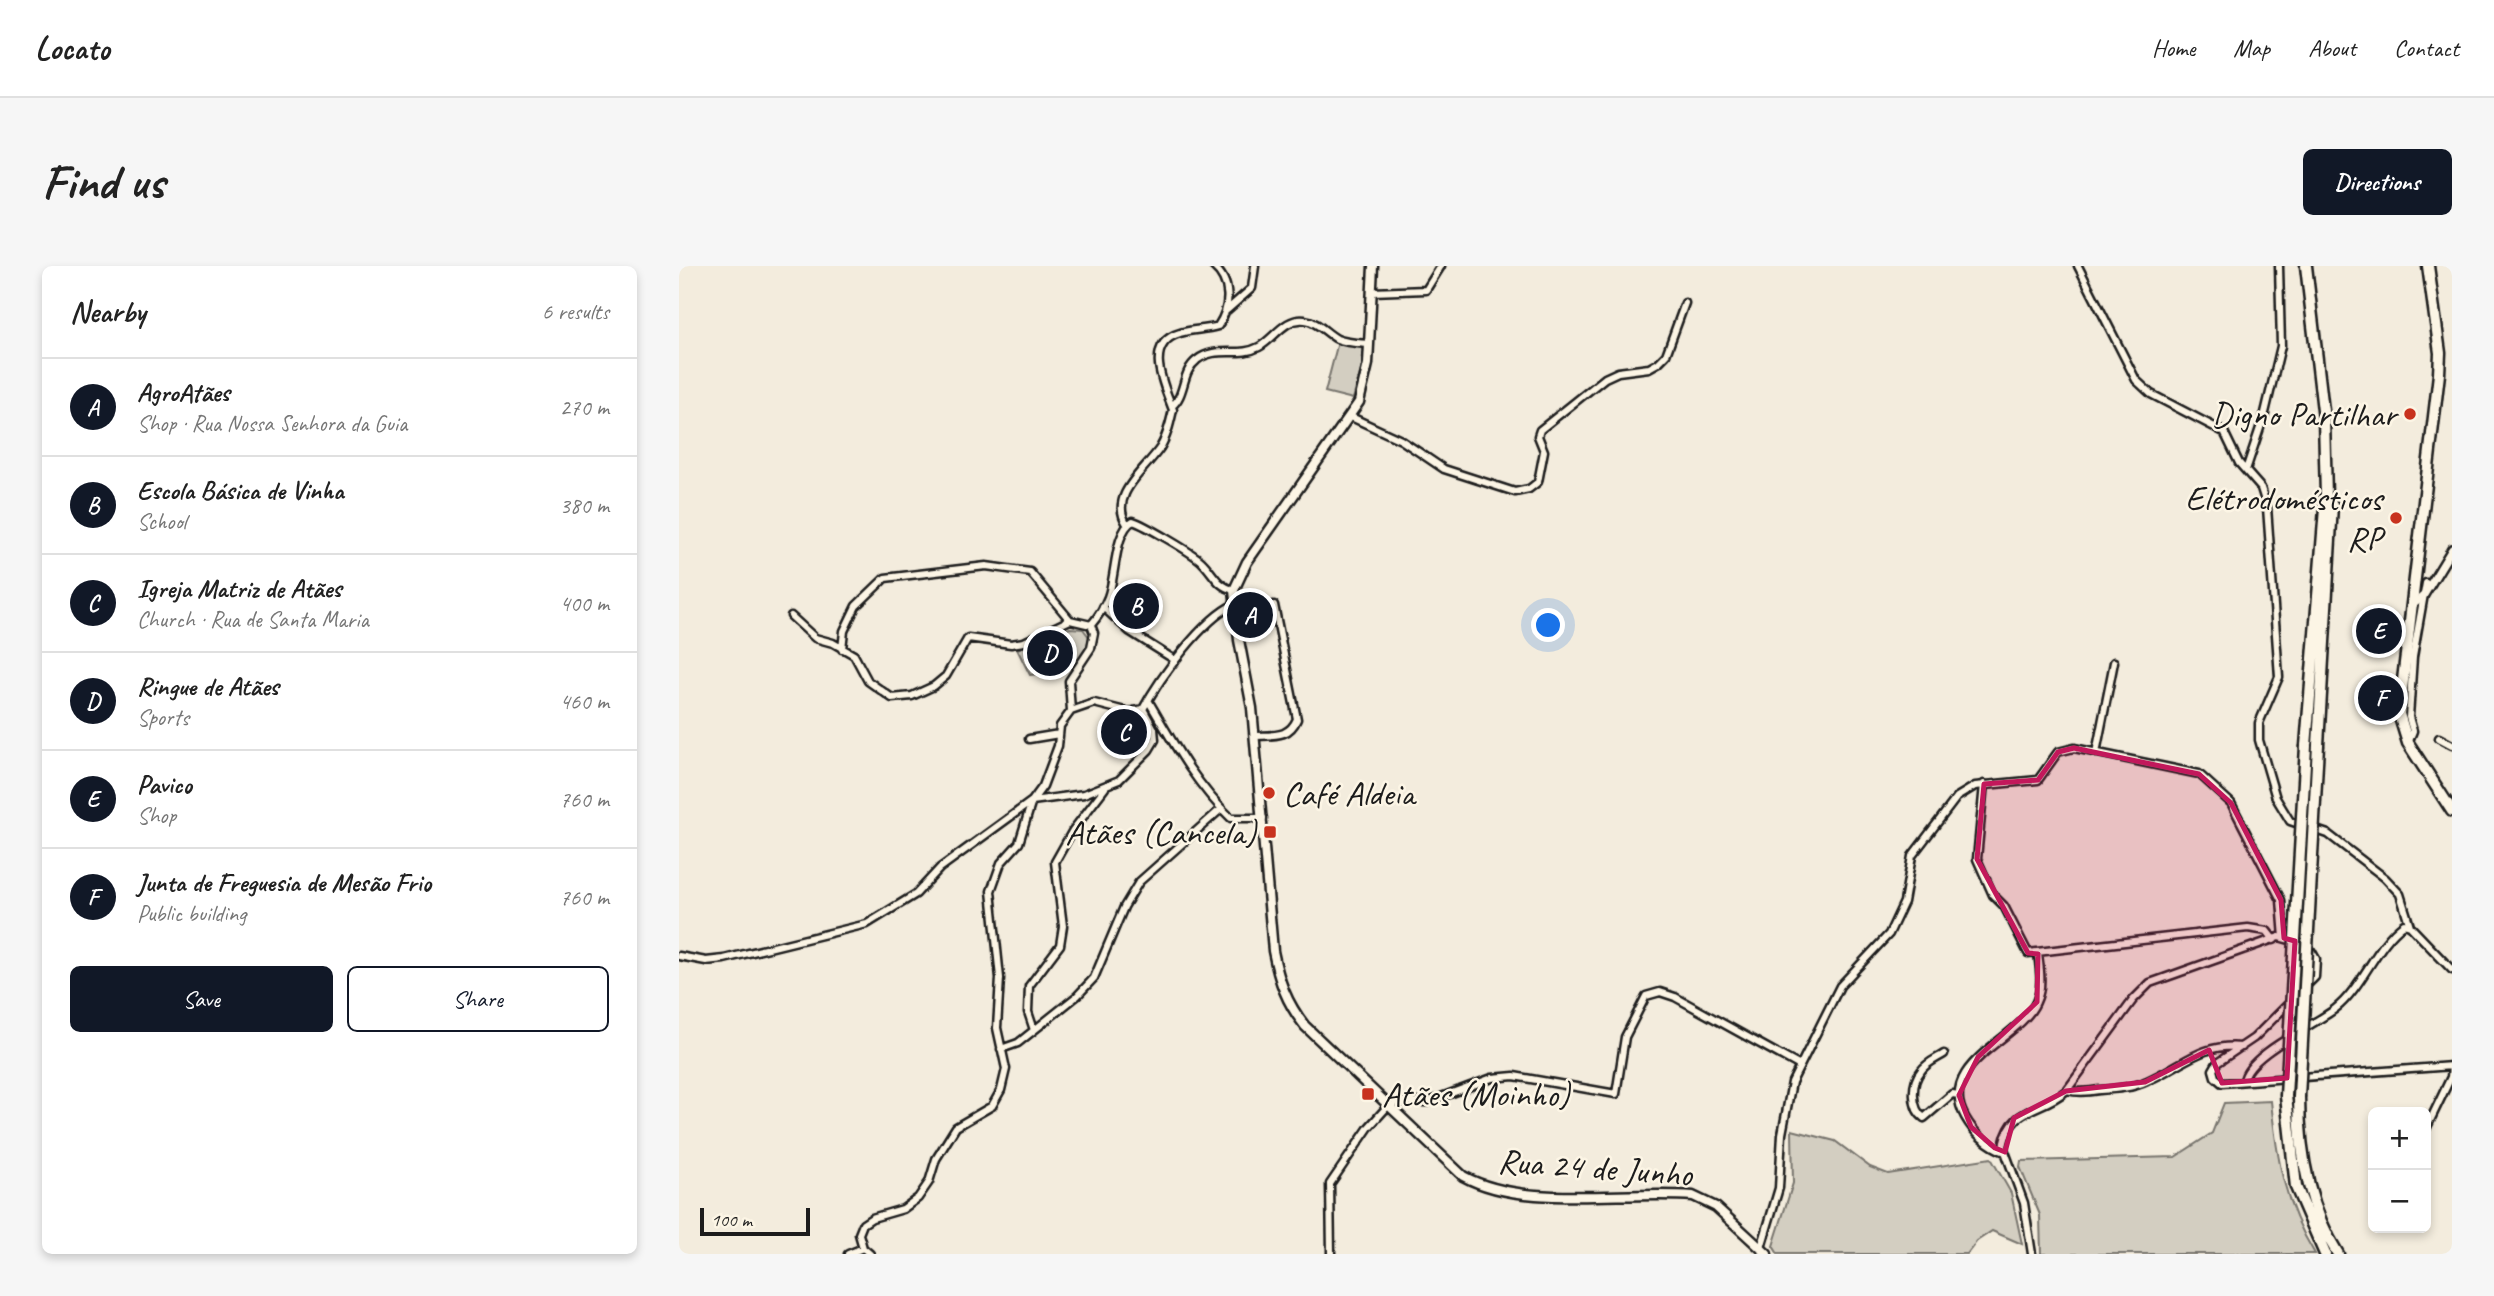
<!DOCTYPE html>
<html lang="en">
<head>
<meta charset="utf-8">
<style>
  :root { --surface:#fff; --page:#f6f6f6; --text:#222; --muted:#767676; --line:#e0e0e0; --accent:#111827 }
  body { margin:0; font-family:Caveat,sans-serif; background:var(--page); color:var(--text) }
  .controls { position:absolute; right:21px; bottom:21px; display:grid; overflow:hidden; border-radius:10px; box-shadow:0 4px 10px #0003 }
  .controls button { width:63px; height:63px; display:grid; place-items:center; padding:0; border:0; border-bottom:2px solid var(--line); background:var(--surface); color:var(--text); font:35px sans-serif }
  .scale { position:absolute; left:21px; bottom:18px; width:110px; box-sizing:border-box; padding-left:7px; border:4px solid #1c1c1c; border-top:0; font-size:19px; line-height:24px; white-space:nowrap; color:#1c1c1c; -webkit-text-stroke:5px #fcf5e5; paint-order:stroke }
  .you { position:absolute; left:870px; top:360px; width:24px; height:24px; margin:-18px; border:5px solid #fff; border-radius:50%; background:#1a73e8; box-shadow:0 0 0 10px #1a73e833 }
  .badge { display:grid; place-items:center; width:46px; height:46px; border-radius:50%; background:var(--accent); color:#fff; font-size:23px; font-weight:700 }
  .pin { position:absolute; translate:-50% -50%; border:4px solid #fff; box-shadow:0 2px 7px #0006 }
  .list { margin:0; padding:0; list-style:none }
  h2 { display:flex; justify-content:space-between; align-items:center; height:91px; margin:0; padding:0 28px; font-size:30px }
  h2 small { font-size:23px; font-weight:400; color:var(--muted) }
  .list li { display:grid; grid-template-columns:46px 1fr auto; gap:21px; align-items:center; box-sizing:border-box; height:98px; padding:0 28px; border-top:2px solid var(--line) }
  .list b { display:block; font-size:26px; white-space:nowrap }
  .list p { margin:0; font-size:23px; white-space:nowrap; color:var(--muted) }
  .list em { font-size:23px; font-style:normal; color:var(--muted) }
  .actions { display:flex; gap:14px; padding:21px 28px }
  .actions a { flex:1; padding:16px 0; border:2px solid var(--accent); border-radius:10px; text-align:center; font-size:24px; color:var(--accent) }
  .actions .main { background:var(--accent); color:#fff }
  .map { position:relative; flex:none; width:1773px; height:988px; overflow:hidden; border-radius:10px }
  header { display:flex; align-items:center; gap:42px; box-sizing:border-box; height:98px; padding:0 35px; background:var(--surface); border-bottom:2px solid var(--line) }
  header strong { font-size:33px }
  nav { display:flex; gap:38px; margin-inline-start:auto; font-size:24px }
  .intro { display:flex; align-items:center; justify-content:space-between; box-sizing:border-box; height:168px; padding:0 42px }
  h1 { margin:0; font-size:49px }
  .button { padding:18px 32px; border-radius:10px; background:var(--accent); color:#fff; font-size:24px; font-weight:700 }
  main { display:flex; gap:42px; padding:0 42px }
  aside { flex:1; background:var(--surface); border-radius:10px; box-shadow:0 4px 10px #0003 }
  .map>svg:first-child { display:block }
  .green { fill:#d3cec1; stroke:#78756e; stroke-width:2 }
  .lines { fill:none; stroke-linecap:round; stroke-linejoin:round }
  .minor-casing { stroke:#1c1c1c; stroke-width:11 }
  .tertiary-casing { stroke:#1c1c1c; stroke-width:12 }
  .secondary-casing { stroke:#1c1c1c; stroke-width:13 }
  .primary-casing { stroke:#1c1c1c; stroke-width:15 }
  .trunk-casing { stroke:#1c1c1c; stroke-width:15 }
  .minor { stroke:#fcf5e5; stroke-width:6 }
  .tertiary { stroke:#fcf5e5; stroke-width:7 }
  .secondary { stroke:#fcf5e5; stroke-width:8 }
  .primary { stroke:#fcf5e5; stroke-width:10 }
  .trunk { stroke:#fcf5e5; stroke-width:10 }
  .trunk-bridge-casing { stroke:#1c1c1c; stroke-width:15; stroke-linecap:butt }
  .trunk-bridge { stroke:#fcf5e5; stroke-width:10 }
  .marked { fill:#c2185b; fill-opacity:0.2; stroke:#c2185b; stroke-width:5; stroke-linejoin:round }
  .poi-dot { fill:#c8321e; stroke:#fcf5e5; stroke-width:2.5 }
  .labels { text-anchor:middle; stroke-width:5; stroke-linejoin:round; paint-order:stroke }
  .poi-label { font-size:35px; fill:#1c1c1c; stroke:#fcf5e5; text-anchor:end }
  .street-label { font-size:35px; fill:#1c1c1c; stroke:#fcf5e5 }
</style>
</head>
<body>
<header>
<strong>Locato</strong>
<nav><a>Home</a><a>Map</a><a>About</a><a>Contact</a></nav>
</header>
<div class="intro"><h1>Find us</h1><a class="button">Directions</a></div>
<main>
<aside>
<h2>Nearby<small>6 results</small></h2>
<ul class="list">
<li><span class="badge">A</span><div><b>AgroAtães</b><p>Shop · Rua Nossa Senhora da Guia</p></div><em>270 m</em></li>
<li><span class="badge">B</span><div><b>Escola Básica de Vinha</b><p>School</p></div><em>380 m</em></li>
<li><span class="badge">C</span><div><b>Igreja Matriz de Atães</b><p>Church · Rua de Santa Maria</p></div><em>400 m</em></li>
<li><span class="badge">D</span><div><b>Ringue de Atães</b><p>Sports</p></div><em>460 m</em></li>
<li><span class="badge">E</span><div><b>Pavico</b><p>Shop</p></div><em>760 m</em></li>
<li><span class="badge">F</span><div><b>Junta de Freguesia de Mesão Frio</b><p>Public building</p></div><em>760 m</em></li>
</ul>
<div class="actions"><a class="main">Save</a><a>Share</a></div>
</aside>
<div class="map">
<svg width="1773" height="988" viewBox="0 0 1773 988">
  <rect width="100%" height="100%" fill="#f3ecdd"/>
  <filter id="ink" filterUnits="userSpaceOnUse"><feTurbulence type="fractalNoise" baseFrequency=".0143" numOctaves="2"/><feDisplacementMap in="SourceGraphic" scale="14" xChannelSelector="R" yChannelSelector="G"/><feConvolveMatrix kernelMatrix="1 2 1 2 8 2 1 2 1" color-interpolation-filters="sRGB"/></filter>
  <g filter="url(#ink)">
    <!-- green -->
    <path class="green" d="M659,76L684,81L687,85L674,133L646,126Z
      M391,362L404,363L410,371C404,407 380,405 351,409L338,383Z
      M1592,835C1598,894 1605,937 1636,988H1362L1361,949L1341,901L1342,895L1496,891L1533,867L1545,837Z
      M1113,864L1156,875L1191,901L1209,908L1312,892L1332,927L1343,978L1313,965L1298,975L1288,988H1099L1094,980L1114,917Z"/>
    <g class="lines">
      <!-- minor casing -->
      <g class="minor-casing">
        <path id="minor" d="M1399,0L1457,114L1472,128L1545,166L1560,197L1582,222L1588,241L1600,411L1580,457V474L1597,532L1611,555L1649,568L1706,612L1721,628L1731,660
          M693,26L747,24L762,0
          M548,44L573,22L576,0
          M493,140C507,129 502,106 518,94C537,79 560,92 580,81C595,73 606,51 626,54C638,55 647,67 658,73C667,77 680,77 690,78
          M670,150L722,174L765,203L836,226L850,223L859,216L865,185L859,170L861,164L926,112L939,106L970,102L979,97L987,89L1006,37
          M1567,204L1586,147L1602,80L1600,0
          M448,258C429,230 466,204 481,182C488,171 491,157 494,144C486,121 463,78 501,67C513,63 526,64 539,60C552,41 553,16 534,0
          M424,341L450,365L496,394
          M112,350L136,372L154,377L175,389L189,415L213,432L233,430L255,420L267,410L289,372L332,378L345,376L391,354L412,359L415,367L412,382L390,415L392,445L381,460L379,480L364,520L353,535L340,577L322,597L312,625L321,712L318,762L327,803L322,824L313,840L277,861L257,893L250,916L239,932L224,943L193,952L184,958L180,968L184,982L191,988
          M412,359C419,351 425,341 429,331C437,311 435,265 454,255C466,259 512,286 522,295C534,306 538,321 555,324
          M163,383L165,365L177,340L206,312L307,300L351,306L391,354
          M469,434C493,475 517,519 552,552H584
          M392,445L415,437L450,446L464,443
          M576,470C595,469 610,472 618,453L595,339
          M1760,472L1773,479
          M350,473L380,468
          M1730,475L1734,465L1730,451L1734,391L1747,317
          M1417,487L1435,396
          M1305,518L1298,593L1314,629L1325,640L1349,687L1569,662L1588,665L1595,674
          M0,690L27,695L45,693L188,658L237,628L261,602L353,535L405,528L440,514L470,484L476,474L475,463L464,443C481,412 523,353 556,338
          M355,764L349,746L350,720L381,679L384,660L376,596L394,564L426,522
          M322,783L339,777L398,730L415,712L445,641L460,616L542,543
          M1265,788C1257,793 1247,797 1242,805C1232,817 1232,843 1245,852L1273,828L1280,829
          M1565,815C1568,789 1634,760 1656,743C1684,721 1697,678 1725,658L1731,660L1773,704
          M1388,824C1399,827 1409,826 1420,824C1436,823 1454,822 1468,815C1503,800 1521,777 1563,781
          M1747,863L1772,811L1773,800
          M1326,886C1308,879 1295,867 1286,851C1256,797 1341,774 1357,736C1364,722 1361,703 1359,688
          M1082,982L1100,922L1103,868L1113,816L1161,720L1210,668L1225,636L1233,590L1278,531L1296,520L1359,514L1379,486L1395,482L1520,508L1552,537L1602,634L1605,672
          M169,988L184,982
          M652,988L651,918L690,861L708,841L719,836H749L813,812L835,810L937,828L946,771L967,730L981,726L996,731L1121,800
          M1353,988L1345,937L1324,880C1333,839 1361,847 1388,824L1454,734L1471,717L1600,671L1629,679L1637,693L1636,711L1575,772L1538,797L1534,804L1536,811L1543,817L1773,800"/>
      </g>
      <!-- tertiary casing -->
      <g class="tertiary-casing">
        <path id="tertiary" d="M1732,341L1745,329L1773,283"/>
      </g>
      <!-- secondary casing -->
      <g class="secondary-casing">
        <path id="secondary" d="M694,0L689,98L680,136L568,296L555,324L560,374L573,442L594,685C600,715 607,736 626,760L784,910C846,944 943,924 1014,930L1037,941L1088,988"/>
      </g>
      <!-- primary casing -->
      <g class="primary-casing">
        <path id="primary" d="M1749,0L1761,87L1760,108L1720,448L1729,477L1773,545"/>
      </g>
      <!-- trunk casing -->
      <g class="trunk-casing">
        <path id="trunk" d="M1627,0L1645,153L1647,230L1627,480
          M1639,479L1653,239
          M1607,830L1617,921L1646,988
          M1620,831C1620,886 1629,941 1659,988"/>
      </g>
      <!-- minor -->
      <use href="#minor" class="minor"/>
      <!-- tertiary -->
      <use href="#tertiary" class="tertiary"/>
      <!-- secondary -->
      <use href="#secondary" class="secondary"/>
      <!-- primary -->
      <use href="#primary" class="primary"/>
      <!-- trunk -->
      <use href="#trunk" class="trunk"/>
      <!-- trunk-bridge casing -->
      <g class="trunk-bridge-casing">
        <path id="trunk-bridge" d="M1607,830L1627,480
          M1620,831L1639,479"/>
      </g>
      <!-- trunk-bridge -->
      <use href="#trunk-bridge" class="trunk-bridge"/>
    </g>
  </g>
  <!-- marked area -->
  <path class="marked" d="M1395,482L1520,508L1552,537L1602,634L1605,672L1616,675L1608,812L1543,817L1530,784L1466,816L1387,825L1335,852L1326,886L1316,882L1292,861L1280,829L1299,791L1358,736L1359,688L1349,687L1298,593L1305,518L1359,514L1379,486Z"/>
  <!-- markers -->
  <g class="poi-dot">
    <circle cx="1731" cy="148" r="7"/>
    <circle cx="1717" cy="252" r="7"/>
    <circle cx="590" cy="527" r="7"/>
    <rect x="584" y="559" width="14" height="14" rx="3.5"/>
    <rect x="682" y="821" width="14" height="14" rx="3.5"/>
  </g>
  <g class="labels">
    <!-- poi labels -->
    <g class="poi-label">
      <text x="1717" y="160">Digno Partilhar</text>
      <text x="1703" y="244">Elétrodomésticos<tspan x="1703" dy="40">RP</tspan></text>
      <text x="604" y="539" text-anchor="start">Café Aldeia</text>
      <text x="577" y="578">Atães (Cancela)</text>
      <text x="703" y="840" text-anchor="start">Atães (Moinho)</text>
    </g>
    <!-- street labels -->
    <g class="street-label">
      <text transform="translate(916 901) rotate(4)" y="12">Rua 24 de Junho</text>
    </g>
  </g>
</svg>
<div class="controls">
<button>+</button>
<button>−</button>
</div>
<div class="scale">100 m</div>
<div class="you"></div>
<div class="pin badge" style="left:571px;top:349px">A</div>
<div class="pin badge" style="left:457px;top:340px">B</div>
<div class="pin badge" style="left:445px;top:466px">C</div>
<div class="pin badge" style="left:371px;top:387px">D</div>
<div class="pin badge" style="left:1700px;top:365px">E</div>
<div class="pin badge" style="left:1702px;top:432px">F</div>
</div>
</main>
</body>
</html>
